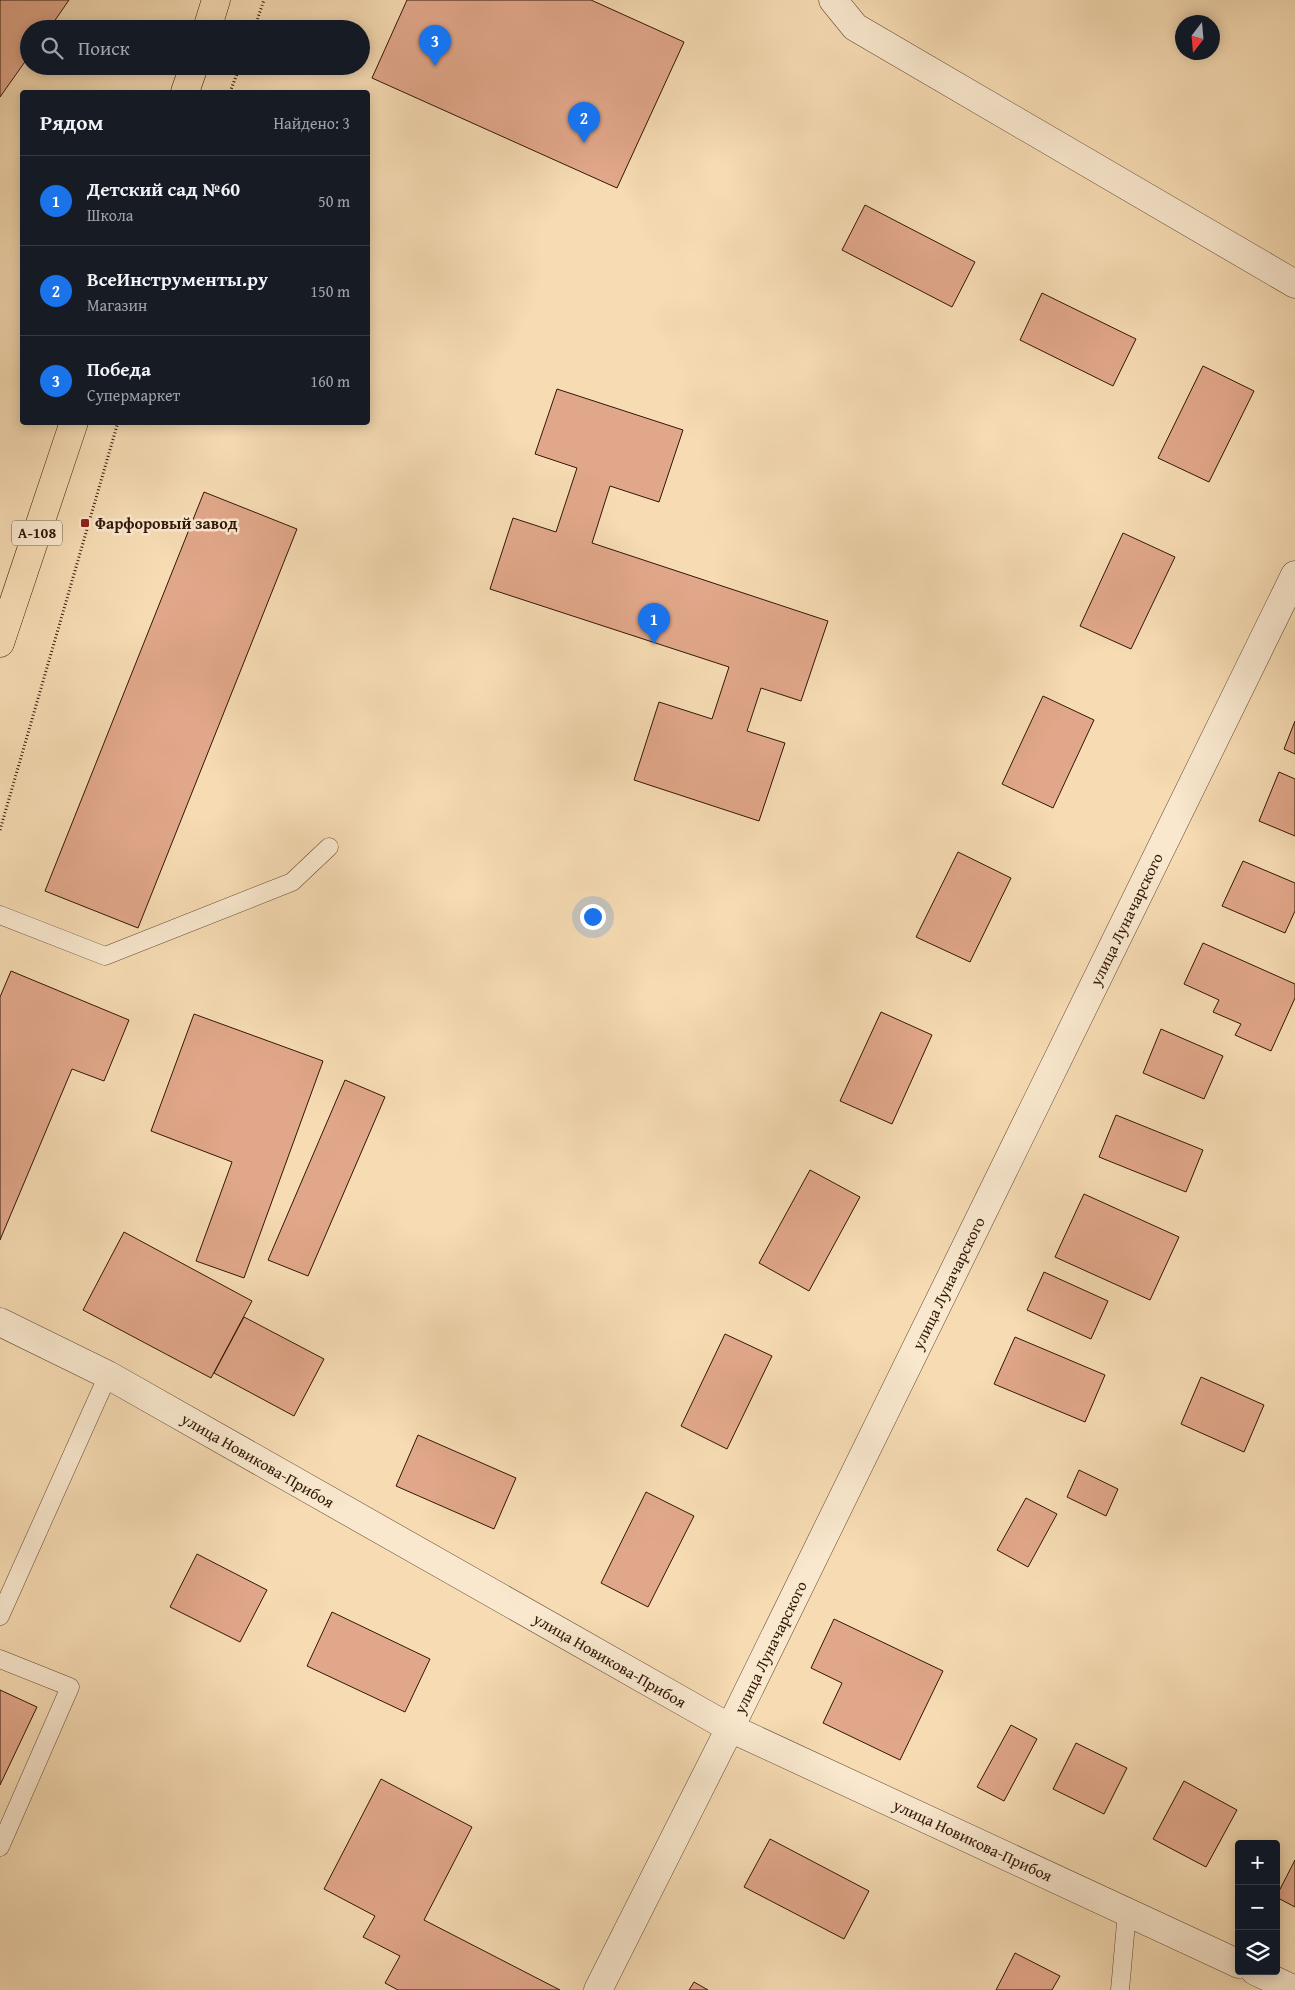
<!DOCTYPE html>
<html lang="ru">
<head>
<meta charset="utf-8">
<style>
  :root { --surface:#171b24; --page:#242831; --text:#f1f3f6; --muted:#9ea1a6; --line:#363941; --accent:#1a73e8 }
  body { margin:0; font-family:"Gentium Book Plus",serif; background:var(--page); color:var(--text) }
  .controls { position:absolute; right:15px; bottom:15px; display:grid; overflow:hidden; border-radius:5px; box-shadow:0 2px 12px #0003 }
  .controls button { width:45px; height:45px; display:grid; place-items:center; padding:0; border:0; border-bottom:1px solid var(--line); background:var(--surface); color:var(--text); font:25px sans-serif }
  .compass { position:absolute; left:1175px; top:15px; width:45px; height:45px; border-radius:50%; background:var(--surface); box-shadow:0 2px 12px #0003; rotate:196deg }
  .you { position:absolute; left:592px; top:916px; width:18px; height:18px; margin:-12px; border:4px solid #fff; border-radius:50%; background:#1a73e8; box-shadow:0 0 0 8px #1a73e833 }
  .badge { display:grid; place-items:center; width:32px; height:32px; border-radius:50%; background:var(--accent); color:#fff; font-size:16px; font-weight:700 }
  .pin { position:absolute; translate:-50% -41px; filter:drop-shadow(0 1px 2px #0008) }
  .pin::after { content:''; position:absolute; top:26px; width:18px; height:15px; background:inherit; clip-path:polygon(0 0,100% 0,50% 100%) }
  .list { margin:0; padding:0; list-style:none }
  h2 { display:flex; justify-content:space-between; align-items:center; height:65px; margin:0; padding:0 20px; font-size:21px }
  h2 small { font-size:16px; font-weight:400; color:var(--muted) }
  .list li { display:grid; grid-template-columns:32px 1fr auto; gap:15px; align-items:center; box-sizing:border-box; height:90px; padding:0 20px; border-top:1px solid var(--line) }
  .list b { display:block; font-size:19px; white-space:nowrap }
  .list p { margin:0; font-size:16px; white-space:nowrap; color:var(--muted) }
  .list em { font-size:16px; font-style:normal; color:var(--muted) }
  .icon { flex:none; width:28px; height:28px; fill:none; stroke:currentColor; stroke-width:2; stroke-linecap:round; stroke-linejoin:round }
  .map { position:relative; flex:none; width:1295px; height:1990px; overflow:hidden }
  .search { position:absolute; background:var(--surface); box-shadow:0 2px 12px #0003; left:20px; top:20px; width:350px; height:55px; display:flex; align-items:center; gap:12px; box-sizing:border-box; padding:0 18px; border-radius:28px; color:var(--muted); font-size:19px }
  .panel { position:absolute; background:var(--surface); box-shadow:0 2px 12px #0003; left:20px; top:90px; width:350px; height:335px; border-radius:5px }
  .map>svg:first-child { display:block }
  .building { fill:#e1a78a; stroke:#321608 }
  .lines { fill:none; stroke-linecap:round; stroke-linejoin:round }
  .service-casing { stroke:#634733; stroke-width:19 }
  .minor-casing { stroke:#634733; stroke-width:29 }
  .trunk-casing { stroke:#321608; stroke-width:29 }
  .path { stroke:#321608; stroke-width:3; stroke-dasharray:1 2.5; stroke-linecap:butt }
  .service { stroke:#f9e8ce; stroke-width:18 }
  .minor { stroke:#f9e8ce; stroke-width:28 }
  .trunk { stroke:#f6dbb3; stroke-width:28 }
  .poi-dot { fill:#8f2418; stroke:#f9e8ce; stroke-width:2 }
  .labels { text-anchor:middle; stroke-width:5; stroke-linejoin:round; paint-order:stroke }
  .shield { fill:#f9e8ce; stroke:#6e5543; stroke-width:1 }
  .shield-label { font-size:15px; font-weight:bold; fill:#321608 }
  .poi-label { font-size:16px; font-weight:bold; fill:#321608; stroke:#f9e8ce; text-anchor:start }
  .street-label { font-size:16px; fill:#321608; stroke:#f9e8ce }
</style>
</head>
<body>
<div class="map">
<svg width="1295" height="1990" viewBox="0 0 1295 1990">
  <rect width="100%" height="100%" fill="#f6dbb3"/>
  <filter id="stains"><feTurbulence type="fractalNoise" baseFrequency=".004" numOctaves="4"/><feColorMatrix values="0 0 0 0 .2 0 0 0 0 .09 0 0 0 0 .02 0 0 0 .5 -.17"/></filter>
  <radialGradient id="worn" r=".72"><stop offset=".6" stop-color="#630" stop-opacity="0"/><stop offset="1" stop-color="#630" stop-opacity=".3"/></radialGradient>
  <!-- building -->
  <path class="building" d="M0,0H69L49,29H29V56L0,97Z
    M407,0H591L684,42L617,188L372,78Z
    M865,205L975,262L952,307L842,250Z
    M1042,293L1136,339L1113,386L1020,340Z
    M1203,366L1254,391L1209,482L1158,458Z
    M557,389L683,430L659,502L610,486L592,543L828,621L801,701L761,688L747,731L785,743L759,821L634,780L659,702L712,719L729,667L490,589L513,518L556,532L577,468L535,454Z
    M204,492L297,529L138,928L45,891Z
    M1123,533L1175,557L1131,649L1080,626Z
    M1043,696L1094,720L1053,808L1002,784Z
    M1295,721V754L1284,749Z
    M1279,772L1295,779V836L1259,821Z
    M958,852L1011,878L970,962L916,937Z
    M1243,861L1295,883V911L1285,933L1222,906Z
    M1203,943L1295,984V998L1271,1051L1235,1035L1241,1024L1213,1012L1219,1000L1184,984Z
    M11,971L129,1020L104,1081L72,1069L0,1240V997Z
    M881,1012L932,1035L892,1124L840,1101Z
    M194,1014L323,1061L244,1278L196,1261L232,1162L151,1131Z
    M1161,1029L1223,1056L1204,1099L1143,1073Z
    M345,1080L385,1097L308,1276L268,1260Z
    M1116,1115L1203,1150L1186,1192L1099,1157Z
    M810,1170L860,1197L809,1291L759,1263Z
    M1084,1194L1179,1237L1150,1300L1055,1257Z
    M124,1232L252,1301L211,1378L83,1310Z
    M1044,1272L1108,1301L1091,1339L1027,1310Z
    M244,1317L324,1359L294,1416L214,1373Z
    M725,1334L772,1356L727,1449L681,1426Z
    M1015,1337L1105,1375L1085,1422L994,1384Z
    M1201,1377L1264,1405L1244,1452L1181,1424Z
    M418,1435L516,1478L494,1529L396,1486Z
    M1079,1470L1118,1489L1106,1516L1067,1497Z
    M646,1492L694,1516L648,1607L601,1583Z
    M1026,1498L1057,1514L1028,1567L997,1550Z
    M197,1554L267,1590L240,1642L170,1607Z
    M332,1612L430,1659L405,1712L307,1666Z
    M834,1619L943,1671L900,1760L823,1723L842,1683L811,1668Z
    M0,1690L37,1707L0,1785Z
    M1011,1725L1037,1739L1004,1801L977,1787Z
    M1076,1743L1127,1768L1104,1814L1053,1789Z
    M381,1779L472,1827L424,1920L560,1990H398L385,1983L400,1956L363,1937L375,1916L324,1889Z
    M1184,1781L1237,1810L1206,1867L1153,1839Z
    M770,1839L869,1891L844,1939L744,1887Z
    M1295,1860V1907L1276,1897Z
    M1015,1953L1060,1976L1052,1990H996Z
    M694,1982L708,1990H689Z"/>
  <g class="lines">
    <!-- service casing -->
    <g class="service-casing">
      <path id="service" d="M0,915L105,956L292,882L329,847
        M0,1616L108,1375
        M0,1659L70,1687L0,1847
        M1120,1990L1127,1912"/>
    </g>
    <!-- minor casing -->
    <g class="minor-casing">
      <path id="minor" d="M833,0L855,27L1295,284
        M0,1322L108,1375L730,1728L1239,1964
        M1255,1971L1295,1990
        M598,1990L730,1728L1295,575"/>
    </g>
    <!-- trunk casing -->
    <g class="trunk-casing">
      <path id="trunk" d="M207,29L216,0
        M185,92L194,66
        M0,643L74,422"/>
    </g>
    <!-- path -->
    <path class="path" d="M254,29L264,0
      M230,92L240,66
      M0,830L118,422"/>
    <!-- service -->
    <use href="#service" class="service"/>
    <!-- minor -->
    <use href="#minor" class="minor"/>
    <!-- trunk -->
    <use href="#trunk" class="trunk"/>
  </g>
  <!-- markers -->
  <rect class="poi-dot" x="80" y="518" width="10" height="10" rx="2.5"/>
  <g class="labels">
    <!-- shield labels -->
    <rect class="shield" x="12" y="520.5" width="50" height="25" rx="4"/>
    <g class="shield-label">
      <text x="37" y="538">А-108</text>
    </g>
    <!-- poi labels -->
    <g class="poi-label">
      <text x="95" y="529">Фарфоровый завод</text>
    </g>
    <!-- street labels -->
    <g class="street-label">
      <text transform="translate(1126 919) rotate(-64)" y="6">улица Луначарского</text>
      <text transform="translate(948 1283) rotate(-64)" y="6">улица Луначарского</text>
      <text transform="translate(258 1460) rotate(30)" y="6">улица Новикова-Прибоя</text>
      <text transform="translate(770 1647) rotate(-64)" y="6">улица Луначарского</text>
      <text transform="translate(610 1660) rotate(30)" y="6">улица Новикова-Прибоя</text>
      <text transform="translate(973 1840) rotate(25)" y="6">улица Новикова-Прибоя</text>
    </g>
  </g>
  <rect width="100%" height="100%" filter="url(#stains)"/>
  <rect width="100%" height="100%" fill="url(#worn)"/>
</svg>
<div class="controls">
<button>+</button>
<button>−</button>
<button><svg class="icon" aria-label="layers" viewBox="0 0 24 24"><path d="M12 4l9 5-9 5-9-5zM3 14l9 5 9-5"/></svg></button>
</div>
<svg class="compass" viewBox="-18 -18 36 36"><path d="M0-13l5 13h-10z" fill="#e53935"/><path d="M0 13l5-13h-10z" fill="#9ea1a6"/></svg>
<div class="you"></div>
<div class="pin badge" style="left:654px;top:644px">1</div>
<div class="pin badge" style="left:584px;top:143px">2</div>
<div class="pin badge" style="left:435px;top:66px">3</div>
<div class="search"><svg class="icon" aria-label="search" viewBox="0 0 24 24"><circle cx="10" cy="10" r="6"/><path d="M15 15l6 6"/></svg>Поиск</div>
<section class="panel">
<h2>Рядом<small>Найдено: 3</small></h2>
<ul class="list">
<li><span class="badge">1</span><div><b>Детский сад №60</b><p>Школа</p></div><em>50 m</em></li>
<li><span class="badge">2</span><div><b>ВсеИнструменты.ру</b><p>Магазин</p></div><em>150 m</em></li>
<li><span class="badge">3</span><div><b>Победа</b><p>Супермаркет</p></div><em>160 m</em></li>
</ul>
</section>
</div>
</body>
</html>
